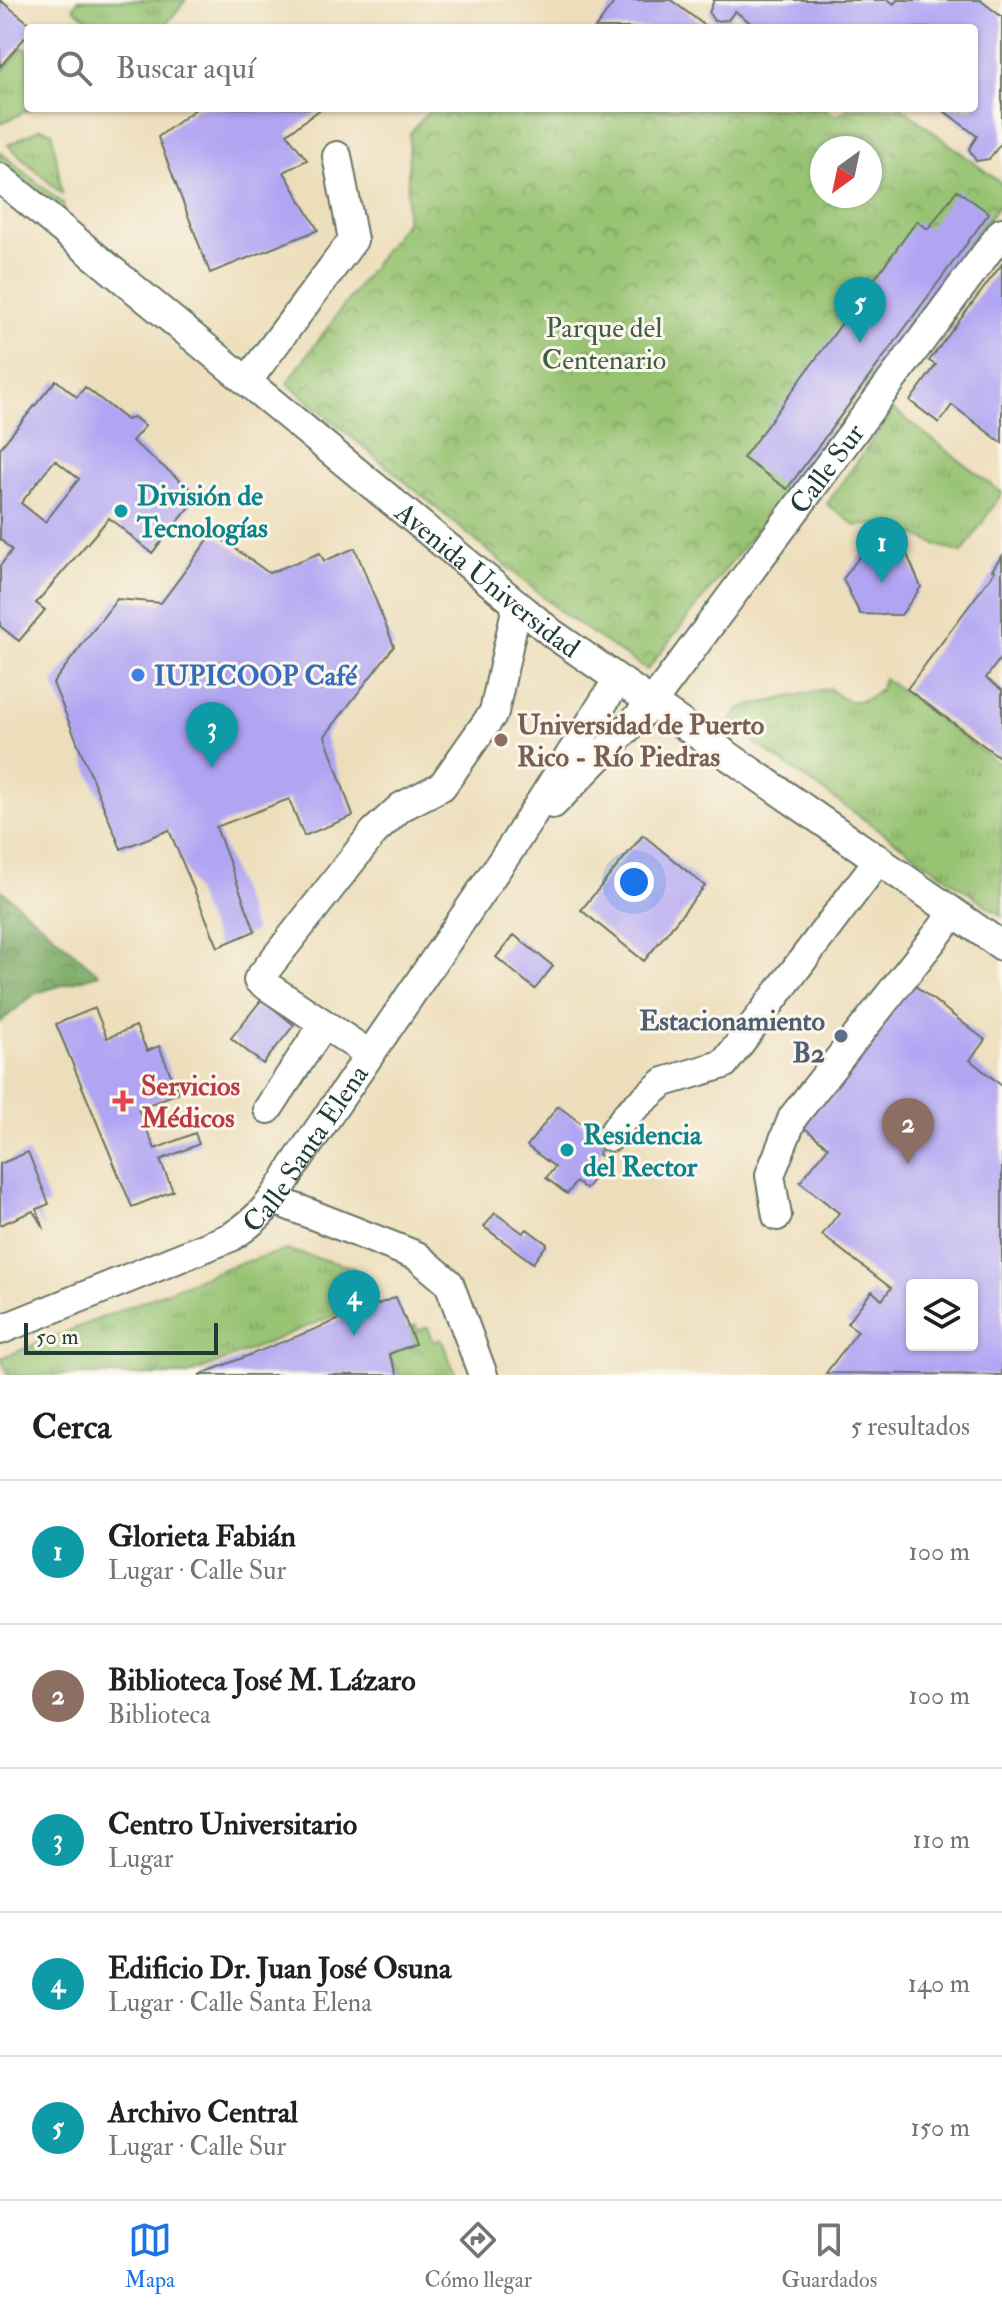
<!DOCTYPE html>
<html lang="es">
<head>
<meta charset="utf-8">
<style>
  :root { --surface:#fff; --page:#f6f6f6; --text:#202124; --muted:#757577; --line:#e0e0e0; --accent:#1a73e8 }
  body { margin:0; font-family:"IM FELL Double Pica",serif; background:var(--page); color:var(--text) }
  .controls { position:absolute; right:24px; bottom:24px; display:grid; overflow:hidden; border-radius:8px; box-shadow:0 2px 6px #0004 }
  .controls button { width:72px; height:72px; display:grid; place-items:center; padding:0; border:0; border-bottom:2px solid var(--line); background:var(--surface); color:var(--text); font:40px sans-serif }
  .compass { position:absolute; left:810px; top:136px; width:72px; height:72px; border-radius:50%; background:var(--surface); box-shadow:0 2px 6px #0004; rotate:213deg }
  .scale { position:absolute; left:24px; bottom:20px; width:194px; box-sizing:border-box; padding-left:8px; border:4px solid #1f3d34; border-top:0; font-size:22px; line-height:28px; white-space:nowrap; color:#1f3d34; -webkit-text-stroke:6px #fbf7ec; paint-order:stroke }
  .you { position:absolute; left:634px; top:882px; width:28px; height:28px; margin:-20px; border:6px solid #fff; border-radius:50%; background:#1a73e8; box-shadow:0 0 0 12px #1a73e833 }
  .badge { display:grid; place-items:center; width:52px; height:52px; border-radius:50%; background:var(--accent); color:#fff; font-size:26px; font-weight:700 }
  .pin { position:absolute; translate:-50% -66px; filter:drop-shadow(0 2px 4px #0008) }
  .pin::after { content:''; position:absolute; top:42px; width:28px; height:24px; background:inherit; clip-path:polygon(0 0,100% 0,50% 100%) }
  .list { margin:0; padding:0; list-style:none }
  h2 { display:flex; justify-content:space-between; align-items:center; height:104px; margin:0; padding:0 32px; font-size:34px }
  h2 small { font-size:26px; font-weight:400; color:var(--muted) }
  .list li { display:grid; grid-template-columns:52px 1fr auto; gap:24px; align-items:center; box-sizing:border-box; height:144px; padding:0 32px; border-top:2px solid var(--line) }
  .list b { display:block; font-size:30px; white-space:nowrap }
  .list p { margin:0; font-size:26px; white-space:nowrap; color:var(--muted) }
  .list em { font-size:26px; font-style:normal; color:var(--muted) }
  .icon { flex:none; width:44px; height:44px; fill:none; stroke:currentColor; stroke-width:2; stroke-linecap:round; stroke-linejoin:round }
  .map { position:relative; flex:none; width:1002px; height:1375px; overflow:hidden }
  .search { position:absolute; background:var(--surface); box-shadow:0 2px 6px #0004; left:24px; right:24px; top:24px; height:88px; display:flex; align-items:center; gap:20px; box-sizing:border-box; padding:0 28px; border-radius:8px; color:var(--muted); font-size:30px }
  .sheet { height:824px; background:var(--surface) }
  nav { display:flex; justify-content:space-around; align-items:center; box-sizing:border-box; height:112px; border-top:2px solid var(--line); background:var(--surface); font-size:22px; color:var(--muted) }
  nav a { display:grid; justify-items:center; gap:4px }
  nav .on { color:var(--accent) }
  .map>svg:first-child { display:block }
  .grass { fill:url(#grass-tufts); stroke:#5b8053; stroke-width:2 }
  .forest { fill:url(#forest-crowns); stroke:#4c734c; stroke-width:2 }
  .park { fill:url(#park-crowns); stroke:#5b8053; stroke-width:2; fill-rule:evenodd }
  .building { fill:#b1a5f3; fill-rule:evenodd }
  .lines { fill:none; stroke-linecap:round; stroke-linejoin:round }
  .minor-casing { stroke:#677563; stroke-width:32 }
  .minor { stroke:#fff; stroke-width:28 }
  .culture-dot { fill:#0f9aa8; stroke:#fbf7ec; stroke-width:3 }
  .shop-dot { fill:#3f7fe0; stroke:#fbf7ec; stroke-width:3 }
  .education-dot { fill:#8d6e63; stroke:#fbf7ec; stroke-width:3 }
  .service-dot { fill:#5c6f8a; stroke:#fbf7ec; stroke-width:3 }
  .health-dot { fill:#e0444e; stroke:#fbf7ec; stroke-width:3 }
  .labels { text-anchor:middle; stroke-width:6; stroke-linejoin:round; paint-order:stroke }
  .park-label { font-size:28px; fill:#3d5e44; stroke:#fbf7ec }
  .street-label { font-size:28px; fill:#1f3d34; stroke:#fbf7ec }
  .culture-label { font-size:28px; font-weight:bold; fill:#0d838f; stroke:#fbf7ec; text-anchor:start }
  .shop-label { font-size:28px; font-weight:bold; fill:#366cbe; stroke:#fbf7ec; text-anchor:start }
  .education-label { font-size:28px; font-weight:bold; fill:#785e54; stroke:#fbf7ec; text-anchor:start }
  .service-label { font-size:28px; font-weight:bold; fill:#4e5e75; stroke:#fbf7ec; text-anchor:end }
  .health-label { font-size:28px; font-weight:bold; fill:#be3a42; stroke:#fbf7ec; text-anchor:start }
</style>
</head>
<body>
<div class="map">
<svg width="1002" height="1375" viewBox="0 0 1002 1375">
  <defs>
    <pattern id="grass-tufts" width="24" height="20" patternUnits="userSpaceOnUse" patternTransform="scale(2)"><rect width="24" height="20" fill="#97c372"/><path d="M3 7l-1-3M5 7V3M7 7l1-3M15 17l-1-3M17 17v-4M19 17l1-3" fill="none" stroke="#7ba05e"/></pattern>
    <pattern id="forest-crowns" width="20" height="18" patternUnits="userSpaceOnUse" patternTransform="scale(2)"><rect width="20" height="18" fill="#79a964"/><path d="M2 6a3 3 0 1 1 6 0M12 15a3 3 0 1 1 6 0" fill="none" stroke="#638b53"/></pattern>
    <pattern id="park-crowns" width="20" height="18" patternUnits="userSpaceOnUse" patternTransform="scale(2)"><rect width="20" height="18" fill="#97c372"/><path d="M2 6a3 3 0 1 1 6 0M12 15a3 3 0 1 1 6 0" fill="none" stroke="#7ba05e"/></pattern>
  </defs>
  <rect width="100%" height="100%" fill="#fbf7ec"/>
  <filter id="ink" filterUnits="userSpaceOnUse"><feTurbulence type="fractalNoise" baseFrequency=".0125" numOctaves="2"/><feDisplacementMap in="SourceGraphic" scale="16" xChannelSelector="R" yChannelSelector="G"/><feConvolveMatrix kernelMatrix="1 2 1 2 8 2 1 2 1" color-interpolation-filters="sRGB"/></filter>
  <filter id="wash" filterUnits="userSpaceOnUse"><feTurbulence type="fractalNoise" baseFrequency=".006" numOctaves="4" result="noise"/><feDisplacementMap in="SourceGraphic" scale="32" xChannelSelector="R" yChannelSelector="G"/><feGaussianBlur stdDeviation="1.8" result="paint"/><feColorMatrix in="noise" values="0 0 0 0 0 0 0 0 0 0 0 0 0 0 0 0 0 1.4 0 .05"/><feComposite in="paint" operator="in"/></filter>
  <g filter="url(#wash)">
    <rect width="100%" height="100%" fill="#eddebb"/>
    <!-- grass -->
    <path class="grass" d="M78,0H186L163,28H100L73,8Z
      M22,48L28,49V108H32L0,124V74Z
      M41,128L52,132L62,194L8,145Z
      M0,152L63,204L65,215L0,161Z
      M894,410L1002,493L962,553C917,542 905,520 856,526L827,504Z
      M884,678L1002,766V916L728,724L740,708L830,688C845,707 865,704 880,689Z
      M286,1250L353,1267L365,1303L188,1375H8L1,1358L228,1267Z
      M416,1325L418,1331L428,1327L434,1342L441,1339L456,1375H398L389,1354L415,1344L408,1328Z"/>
    <!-- forest -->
    <path class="forest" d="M0,889L99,974L36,993L0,1022Z"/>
    <!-- park -->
    <path class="park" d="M432,108H823L836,116L850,108H902L1002,184V201L786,492L647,670L566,616L287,383L406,221L410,133ZM822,148H870V196H822Z"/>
    <g id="blocks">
      <!-- building -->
      <path class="building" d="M0,0L35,28H28V34L0,67Z
        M616,0H671L708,28H595Z
        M714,0H888L894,4L897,0H980L1002,17V142L989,159L976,161L969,149L977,136L940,108H974V28H757L735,11L728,20L714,21L709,13Z
        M197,108H322L287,134L307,160L284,172L318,230L210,273L158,137Z
        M957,190L989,213L787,489L743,458L917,221L928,229Z
        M1002,264V443L952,405L939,423L910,401L936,365L929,361Z
        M56,380L77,397L85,387L127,420L134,417L145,426L132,441L199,496L152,553L109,518L36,603L45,610L19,641L0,626V566L12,550L0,539V448ZM55,460L79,479L45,522L21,503Z
        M213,533L269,573L320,553L324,561L355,548L394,646L325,736L353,816L304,836L289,799L216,827L255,931L218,947L169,830L121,849L53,683L117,599L161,603Z
        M866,548L906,552L921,587L901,615L860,614L843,579Z
        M1002,556V656L986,678L1002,690V759L907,689L995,571L992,570Z
        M643,835L705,886L644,961L581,910Z
        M514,935L553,966L535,989L496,957Z
        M913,984L985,1040L970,1060L1002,1086V1375L826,1373L858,1331L847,1323L872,1291L882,1300L891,1288L822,1235L839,1213L800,1182L828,1147L802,1126ZM912,1285H972V1345H912Z
        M262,999L294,1025L263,1064L231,1038Z
        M95,1008L107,1038L136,1026L147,1051L159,1046L178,1093L138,1109L155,1149L195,1133L199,1144L160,1160L173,1191L132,1207L56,1024Z
        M558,1106L607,1143L598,1154L608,1161L586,1189L576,1182L567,1194L546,1178L555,1167L527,1146Z
        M28,1152L49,1204L37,1209L44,1229L33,1211L0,1225V1164Z
        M495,1213L523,1233L527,1229L547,1244L533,1263L484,1227Z
        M396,1297L415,1344L389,1354L398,1375H199Z"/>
    </g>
  </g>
  <g filter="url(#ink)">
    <use href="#blocks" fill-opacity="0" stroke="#677563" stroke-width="2"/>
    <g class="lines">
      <!-- minor casing -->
      <g class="minor-casing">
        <g id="minor">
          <path id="s1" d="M0,178L553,634L1002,946"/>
          <path d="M248,380L353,240L337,156"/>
          <path id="s2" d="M553,804L651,704L1002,232"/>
          <path d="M369,1054L258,980L374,832L401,807L442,786L494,712L517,605"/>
          <path d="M268,1109L323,1025"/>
          <path d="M610,1137L627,1114L664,1082L724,1064L879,859"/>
          <path d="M275,1200L417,1256L449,1283L483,1375"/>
          <path d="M777,1216L770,1175L793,1117L954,913"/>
          <path id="s3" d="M0,1330L231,1237C261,1218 276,1198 293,1167L513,845L617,681"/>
        </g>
      </g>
      <!-- minor -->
      <use href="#minor" class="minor"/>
    </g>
  </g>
  <!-- markers -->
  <g class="culture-dot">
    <circle cx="121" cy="511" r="8"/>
    <circle cx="567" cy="1150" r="8"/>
  </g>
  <circle class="shop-dot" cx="138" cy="675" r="8"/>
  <circle class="education-dot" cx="501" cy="740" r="8"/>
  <circle class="service-dot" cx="841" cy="1036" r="8"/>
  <path class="health-dot" d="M119 1089h8v8h8v8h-8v8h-8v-8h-8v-8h8z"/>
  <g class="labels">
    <!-- park labels -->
    <g class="park-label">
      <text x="604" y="337">Parque del<tspan x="604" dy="32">Centenario</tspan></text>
    </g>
    <!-- street labels -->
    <g class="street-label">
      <text dy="10" stroke="none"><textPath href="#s2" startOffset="434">Calle Sur</textPath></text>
      <text dy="10" stroke="none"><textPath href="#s1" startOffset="632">Avenida Universidad</textPath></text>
      <text dy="10" stroke="none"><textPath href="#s3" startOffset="366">Calle Santa Elena</textPath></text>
    </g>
    <!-- culture labels -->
    <g class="culture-label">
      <text x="137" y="505">División de<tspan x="137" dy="32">Tecnologías</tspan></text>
      <text x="583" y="1144">Residencia<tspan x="583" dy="32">del Rector</tspan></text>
    </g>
    <!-- shop labels -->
    <g class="shop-label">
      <text x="154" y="685">IUPICOOP Café</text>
    </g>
    <!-- education labels -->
    <g class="education-label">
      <text x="517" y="734">Universidad de Puerto<tspan x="517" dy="32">Rico - Río Piedras</tspan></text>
    </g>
    <!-- service labels -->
    <g class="service-label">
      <text x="825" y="1030">Estacionamiento<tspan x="825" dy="32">B2</tspan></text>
    </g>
    <!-- health labels -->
    <g class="health-label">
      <text x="141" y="1095">Servicios<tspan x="141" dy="32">Médicos</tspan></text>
    </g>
  </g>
</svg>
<div class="controls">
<button><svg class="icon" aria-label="layers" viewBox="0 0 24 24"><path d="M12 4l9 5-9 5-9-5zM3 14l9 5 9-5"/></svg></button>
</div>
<svg class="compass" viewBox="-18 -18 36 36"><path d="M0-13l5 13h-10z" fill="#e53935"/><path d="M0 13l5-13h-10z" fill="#757577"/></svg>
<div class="scale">50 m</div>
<div class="you"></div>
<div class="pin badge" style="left:882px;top:583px;background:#0f9aa8">1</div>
<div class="pin badge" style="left:908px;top:1164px;background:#8d6e63">2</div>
<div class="pin badge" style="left:212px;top:768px;background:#0f9aa8">3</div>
<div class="pin badge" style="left:354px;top:1336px;background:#0f9aa8">4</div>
<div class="pin badge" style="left:860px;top:343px;background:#0f9aa8">5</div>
<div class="search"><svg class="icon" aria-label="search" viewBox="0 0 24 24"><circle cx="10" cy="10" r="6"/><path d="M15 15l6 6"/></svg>Buscar aquí</div>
</div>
<section class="sheet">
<h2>Cerca<small>5 resultados</small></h2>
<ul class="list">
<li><span class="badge" style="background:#0f9aa8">1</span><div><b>Glorieta Fabián</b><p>Lugar · Calle Sur</p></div><em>100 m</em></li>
<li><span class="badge" style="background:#8d6e63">2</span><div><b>Biblioteca José M. Lázaro</b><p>Biblioteca</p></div><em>100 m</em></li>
<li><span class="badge" style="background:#0f9aa8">3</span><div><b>Centro Universitario</b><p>Lugar</p></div><em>110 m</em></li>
<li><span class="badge" style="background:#0f9aa8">4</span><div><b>Edificio Dr. Juan José Osuna</b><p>Lugar · Calle Santa Elena</p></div><em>140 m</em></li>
<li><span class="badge" style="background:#0f9aa8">5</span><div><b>Archivo Central</b><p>Lugar · Calle Sur</p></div><em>150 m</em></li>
</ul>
</section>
<nav>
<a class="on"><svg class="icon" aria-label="map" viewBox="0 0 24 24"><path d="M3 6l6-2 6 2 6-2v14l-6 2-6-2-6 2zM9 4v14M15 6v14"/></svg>Mapa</a>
<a><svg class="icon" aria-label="directions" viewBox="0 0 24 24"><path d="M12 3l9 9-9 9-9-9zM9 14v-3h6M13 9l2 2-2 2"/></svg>Cómo llegar</a>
<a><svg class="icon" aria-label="saved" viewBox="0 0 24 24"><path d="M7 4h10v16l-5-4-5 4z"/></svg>Guardados</a>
</nav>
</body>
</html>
